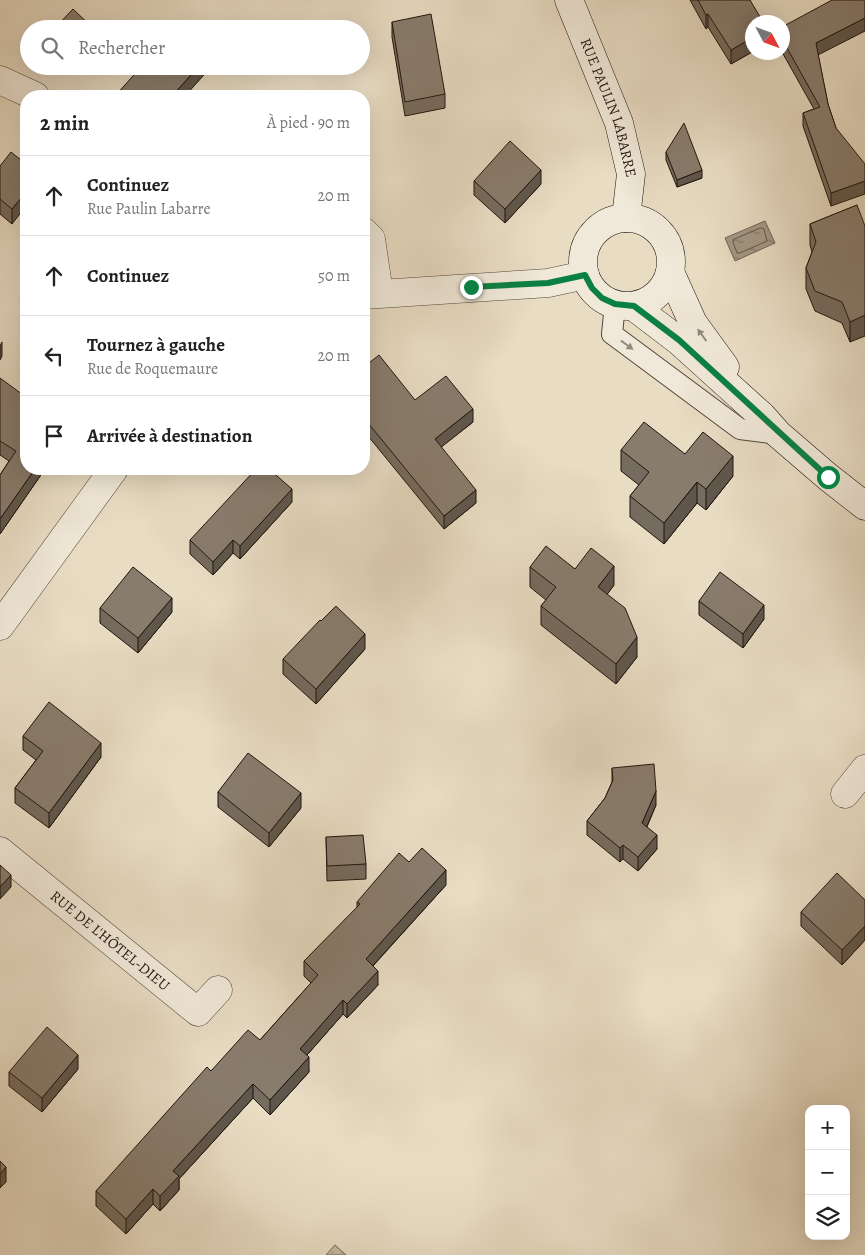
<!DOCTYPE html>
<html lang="fr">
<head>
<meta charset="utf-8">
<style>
  :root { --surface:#fff; --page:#f2f2f2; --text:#222; --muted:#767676; --line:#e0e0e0 }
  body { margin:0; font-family:Alegreya,serif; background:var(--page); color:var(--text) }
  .controls { position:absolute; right:15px; bottom:15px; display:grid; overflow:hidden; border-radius:10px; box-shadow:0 5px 20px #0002 }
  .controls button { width:45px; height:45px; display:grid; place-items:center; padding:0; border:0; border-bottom:1px solid var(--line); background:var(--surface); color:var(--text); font:25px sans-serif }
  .compass { position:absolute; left:745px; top:15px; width:45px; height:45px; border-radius:50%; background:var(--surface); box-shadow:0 5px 20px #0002; rotate:131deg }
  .stop { position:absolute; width:15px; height:15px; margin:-11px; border:4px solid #0b8043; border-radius:50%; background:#fff }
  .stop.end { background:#0b8043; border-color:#fff; box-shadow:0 1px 5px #0008 }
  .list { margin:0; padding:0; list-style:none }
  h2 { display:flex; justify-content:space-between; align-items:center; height:65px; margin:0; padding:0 20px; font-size:21px }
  h2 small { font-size:16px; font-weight:400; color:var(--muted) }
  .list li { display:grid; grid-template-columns:32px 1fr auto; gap:15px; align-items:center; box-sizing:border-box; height:80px; padding:0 20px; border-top:1px solid var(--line) }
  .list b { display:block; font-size:19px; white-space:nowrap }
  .list p { margin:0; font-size:16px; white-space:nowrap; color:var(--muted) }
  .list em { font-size:16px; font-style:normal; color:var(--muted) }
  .icon { flex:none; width:28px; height:28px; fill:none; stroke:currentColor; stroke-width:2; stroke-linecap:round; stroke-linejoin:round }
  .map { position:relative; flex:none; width:865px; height:1255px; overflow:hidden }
  .search { position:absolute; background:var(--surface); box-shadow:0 5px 20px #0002; left:20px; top:20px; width:350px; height:55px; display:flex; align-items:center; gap:12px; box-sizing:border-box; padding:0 18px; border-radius:28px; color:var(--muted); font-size:19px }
  .panel { position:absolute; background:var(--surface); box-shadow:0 5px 20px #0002; left:20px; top:90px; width:350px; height:385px; border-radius:20px }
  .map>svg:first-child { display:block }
  .grass { fill:url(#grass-dots); stroke:#72675a }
  .water { fill:url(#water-ripples); stroke:#6f6356 }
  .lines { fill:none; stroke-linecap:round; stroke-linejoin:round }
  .shore { stroke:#62564a; stroke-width:1 }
  .lane-casing { stroke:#51463c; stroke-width:22 }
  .street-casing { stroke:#51463c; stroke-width:29 }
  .secondary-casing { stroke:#1f140f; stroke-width:29 }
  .lane { stroke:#f0e8d8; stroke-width:20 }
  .street { stroke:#f0e8d8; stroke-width:28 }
  .secondary { stroke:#f0e8d8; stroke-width:28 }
  .wall { fill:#756b5e; stroke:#1f140f }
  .shaded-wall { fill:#5f574c; stroke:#1f140f }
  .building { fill:#887c6d; stroke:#1f140f }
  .oneway { fill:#92897e }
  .route { stroke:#0b8043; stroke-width:6 }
  .labels { text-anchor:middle; stroke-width:4; stroke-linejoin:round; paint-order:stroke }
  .street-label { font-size:15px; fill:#1f140f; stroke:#f0e8d8 }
</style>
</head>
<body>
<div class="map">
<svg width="865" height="1255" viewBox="0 0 865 1255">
  <defs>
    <pattern id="grass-dots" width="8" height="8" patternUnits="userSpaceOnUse" patternTransform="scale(1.25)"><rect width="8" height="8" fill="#c6baa4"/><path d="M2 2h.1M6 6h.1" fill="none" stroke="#aa9f8c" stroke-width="1.8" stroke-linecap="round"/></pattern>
    <pattern id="water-ripples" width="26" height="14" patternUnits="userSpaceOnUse" patternTransform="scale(1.25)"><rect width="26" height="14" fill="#a49886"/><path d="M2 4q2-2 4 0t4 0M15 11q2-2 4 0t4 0" fill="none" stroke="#857b6c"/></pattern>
  </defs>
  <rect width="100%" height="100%" fill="#e8dcc3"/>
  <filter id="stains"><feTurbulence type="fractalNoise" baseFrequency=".004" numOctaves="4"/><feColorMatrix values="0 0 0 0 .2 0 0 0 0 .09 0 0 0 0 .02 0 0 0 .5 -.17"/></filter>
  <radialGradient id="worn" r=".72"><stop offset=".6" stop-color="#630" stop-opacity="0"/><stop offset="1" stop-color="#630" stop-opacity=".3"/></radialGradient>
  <!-- grass -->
  <path class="grass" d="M335,1245L346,1255H326Z"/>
  <!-- water -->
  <path class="water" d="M765,221L775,243L735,261L725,238Z"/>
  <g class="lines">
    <!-- shore -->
    <path class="shore" d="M761,228L764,229L767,241L740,253H737L733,242V240Z"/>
    <!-- lane casing -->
    <g class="lane-casing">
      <path id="lane" d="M615,304L612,334L740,429L778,434"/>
    </g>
    <!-- street casing -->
    <g class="street-casing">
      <g id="street">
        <path d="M0,80L35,96"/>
        <path d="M364,232L371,239L379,293"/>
        <path d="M364,295L548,283L585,275"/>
        <path d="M0,626L114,469"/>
        <path d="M845,794L865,769"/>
        <path id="s1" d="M0,851L198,1012L218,990"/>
      </g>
    </g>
    <!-- secondary casing -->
    <g class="secondary-casing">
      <g id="secondary">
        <path id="s2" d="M569,0L619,123L631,174L626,218"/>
        <circle cx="627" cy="262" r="44"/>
        <path d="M670,272L693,323L725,367"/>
        <path d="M633,306L679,341L762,416L778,434L828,477L865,506"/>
      </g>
    </g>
    <!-- lane -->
    <use href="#lane" class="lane"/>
    <!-- street -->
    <use href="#street" class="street"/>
    <!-- secondary -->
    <use href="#secondary" class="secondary"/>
  </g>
  <!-- wall -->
  <path class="wall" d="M690,0H750L752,22V52L731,64L708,27L706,29Z
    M392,22L445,94V108L405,116L392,37Z
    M782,27L818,55L828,104L836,128L831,206L803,126V113L814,109L782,52Z
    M666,152L702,178L677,187L666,160Z
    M26,164L12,224L0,214V166Z
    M474,181L541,184L505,223L474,195Z
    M857,205L850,342L842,323L815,311L806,289V268L812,252L810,245V224Z
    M364,367L415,400L473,422L441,447L476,503L444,529L364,431Z
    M0,378L45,469L0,534V475L9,461L0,455Z
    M621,450L685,454L733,476L706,510L697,503L664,544L630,517V496L639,485L621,471Z
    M292,502L240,559L233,553L213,575L190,554V540Z
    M530,567L575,569L614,585L607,594L637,657L616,684L541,625V606L546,600L530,587Z
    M699,601L764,619L743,648L699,615Z
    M100,608L172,612L138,653L100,623Z
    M365,649L316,704L283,674V659Z
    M23,736L101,757L49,828L15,803V788L36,760L23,750Z
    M612,768L656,805L647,827L657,849L638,871L623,859L620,862L587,835V821L605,798L612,782Z
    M218,792L301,808L269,847L218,807Z
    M326,837L366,864V879L327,881Z
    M409,862L446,885L373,966L378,985L347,1018L343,1014L307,1055L309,1072L270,1115L253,1098L179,1179V1190L160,1211L153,1204L126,1234L96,1206V1191L211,1071L260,1040L311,983L304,976V961L357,908V902Z
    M865,900V940L842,965L801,926V912Z
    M78,1069L42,1112L9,1086V1072Z"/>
  <!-- shaded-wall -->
  <path class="shaded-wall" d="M708,14V27L706,29V15Z
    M865,18V31L816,56V43Z
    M752,38V52L731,64V50Z
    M199,66H212L185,96H172Z
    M541,170V184L505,223V209Z
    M702,170V178L677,187V180Z
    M865,181V194L831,206V193Z
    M26,192V206L12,224V209Z
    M865,315V336L850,342V322Z
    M2,342V356L0,360V346Z
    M473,409V422L435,452V439Z
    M733,456V476L706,510V489Z
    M35,469H45L0,534V519Z
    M697,482V503L664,544V523Z
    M292,489V502L240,559V546Z
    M476,490V503L444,529V516Z
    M233,540V553L213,575V562Z
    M614,566V585L598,607V587Z
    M172,598V612L138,653V638Z
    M764,605V619L743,648V634Z
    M365,634V649L316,704V689Z
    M637,637V657L616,684V664Z
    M101,743V757L49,828V813Z
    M656,791V805L642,837V823Z
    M301,793V808L269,847V833Z
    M657,835V849L638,871V857Z
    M623,845V859L620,862V848Z
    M446,870V885L366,973V959Z
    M11,875V887L0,899V887Z
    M865,926V940L842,965V950Z
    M378,971V985L347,1018V1004Z
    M343,1000V1014L300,1063V1049Z
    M78,1055V1069L42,1112V1098Z
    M309,1057V1072L270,1115V1100Z
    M253,1084V1098L179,1179V1190L160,1211V1196L173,1171Z
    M6,1167V1182L0,1188V1174Z
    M153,1189V1204L126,1234V1219Z"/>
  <!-- building -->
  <path class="building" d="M698,0H750L763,22H752V38L731,50L708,14L706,15Z
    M832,0H865V18L816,43L828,104L836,128L865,164V181L831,193L803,113L820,107L782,39V27Z
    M73,9L94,29H54Z
    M431,14L445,94L405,102L392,22Z
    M180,25L185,29H176Z
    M142,66H199L172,96H115Z
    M684,123L702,170L677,180L666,152Z
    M510,141L541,170L505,209L474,181Z
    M11,152L26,164V192L12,209L0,199V166Z
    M857,205L865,226V315L850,322L842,302L815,291L806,268L816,242L810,224Z
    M379,355L415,400L446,376L473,409L435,439L476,490L444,516L364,418V367Z
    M0,378L26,397V469H35L0,519V475L16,451L0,441Z
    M644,422L685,454L703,432L733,456L706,489L697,482L664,523L630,496L649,472L621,450Z
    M256,469H269L292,489L240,546L233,540L213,562L190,540Z
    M546,546L575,569L591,548L614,566L598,587L625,608L637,637L616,664L541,606L556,587L530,567Z
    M133,567L172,598L138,638L100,608Z
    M720,572L764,605L743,634L699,601Z
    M336,606L365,634L316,689L283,659L320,620L321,621Z
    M49,702L101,743L49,813L15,788L43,751L23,736Z
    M248,753L301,793L269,833L218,792Z
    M654,764L656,791L642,823L657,835L638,857L623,845L620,848L587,821L605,798L613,780L612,768Z
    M363,835L366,864L327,866L326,837Z
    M422,848L446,870L366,959L378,971L347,1004L343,1000L300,1049L309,1057L270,1100L253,1084L173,1171L179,1176L160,1196L153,1189L126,1219L96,1191L207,1067L211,1071L248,1030L260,1040L318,975L304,961L360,904L357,902L399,853L409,862Z
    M0,865L11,875L0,887Z
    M837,873L865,900V926L842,950L801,912Z
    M47,1027L78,1055L42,1098L9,1072Z
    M0,1161L6,1167L0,1174Z"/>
  <!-- one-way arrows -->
  <defs><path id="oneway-solid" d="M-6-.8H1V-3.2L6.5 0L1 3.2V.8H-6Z" transform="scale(1.25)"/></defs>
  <g class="oneway">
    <use href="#oneway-solid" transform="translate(702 335) rotate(-126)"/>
    <use href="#oneway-solid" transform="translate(627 345) rotate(36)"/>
  </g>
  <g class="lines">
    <!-- route -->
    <path class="route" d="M471,287L548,283L585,275L592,288L602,298L615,304L634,306L679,340L828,477"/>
  </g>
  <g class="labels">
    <!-- street labels -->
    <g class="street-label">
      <text dy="5" stroke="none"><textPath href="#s2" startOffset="115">RUE PAULIN LABARRE</textPath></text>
      <text dy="5" stroke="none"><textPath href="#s1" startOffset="142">RUE DE L'HÔTEL-DIEU</textPath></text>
    </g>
  </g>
  <rect width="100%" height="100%" filter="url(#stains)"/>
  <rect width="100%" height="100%" fill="url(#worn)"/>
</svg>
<div class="controls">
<button>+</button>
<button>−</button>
<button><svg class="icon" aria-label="layers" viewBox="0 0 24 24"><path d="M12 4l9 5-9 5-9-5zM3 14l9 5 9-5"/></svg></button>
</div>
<svg class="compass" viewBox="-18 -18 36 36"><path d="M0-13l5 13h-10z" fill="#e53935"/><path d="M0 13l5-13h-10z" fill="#767676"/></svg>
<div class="stop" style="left:828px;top:477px"></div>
<div class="stop end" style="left:471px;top:287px"></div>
<div class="search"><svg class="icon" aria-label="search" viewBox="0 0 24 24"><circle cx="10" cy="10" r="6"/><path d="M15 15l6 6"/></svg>Rechercher</div>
<section class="panel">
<h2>2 min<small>À pied · 90 m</small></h2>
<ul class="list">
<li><svg class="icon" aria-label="ahead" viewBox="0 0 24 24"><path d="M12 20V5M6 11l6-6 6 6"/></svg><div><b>Continuez</b><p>Rue Paulin Labarre</p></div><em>20 m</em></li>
<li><svg class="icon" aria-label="ahead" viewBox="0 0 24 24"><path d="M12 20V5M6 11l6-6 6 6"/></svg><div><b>Continuez</b></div><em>50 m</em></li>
<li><svg class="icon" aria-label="left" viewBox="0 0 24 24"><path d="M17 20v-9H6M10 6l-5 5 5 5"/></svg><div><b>Tournez à gauche</b><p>Rue de Roquemaure</p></div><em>20 m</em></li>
<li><svg class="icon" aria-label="arrive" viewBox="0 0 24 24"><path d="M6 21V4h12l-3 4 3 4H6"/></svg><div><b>Arrivée à destination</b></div></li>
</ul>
</section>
</div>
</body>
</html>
